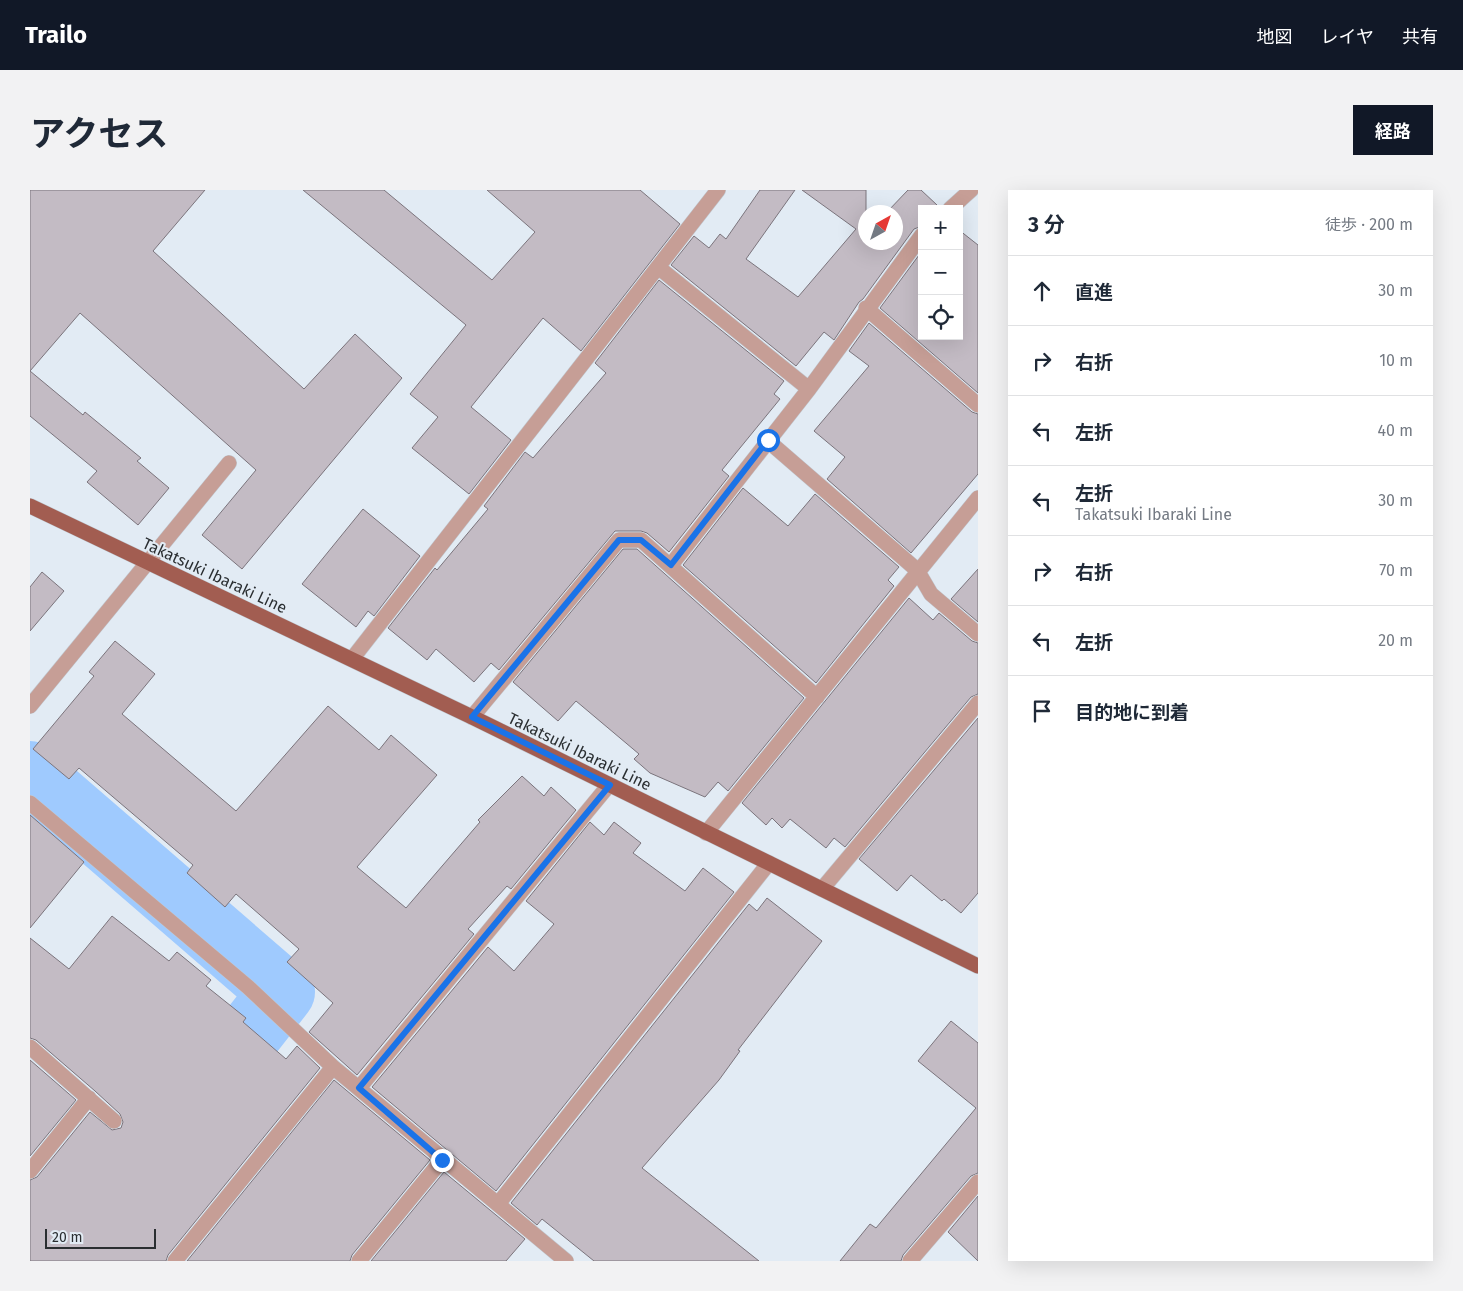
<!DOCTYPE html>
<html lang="ja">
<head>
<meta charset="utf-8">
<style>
  :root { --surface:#fff; --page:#f2f2f3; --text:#1f2937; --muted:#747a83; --line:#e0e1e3; --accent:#111827 }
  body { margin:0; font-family:"Fira Sans","Noto Sans JP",sans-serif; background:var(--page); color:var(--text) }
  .controls { position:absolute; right:15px; top:15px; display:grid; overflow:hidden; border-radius:0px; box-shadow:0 5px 20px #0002 }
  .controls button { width:45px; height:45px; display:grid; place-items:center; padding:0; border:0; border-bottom:1px solid var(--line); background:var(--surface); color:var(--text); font:25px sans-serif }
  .compass { position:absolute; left:828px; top:15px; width:45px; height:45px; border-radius:50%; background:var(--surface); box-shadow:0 5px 20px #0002; rotate:40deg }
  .scale { position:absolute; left:15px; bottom:12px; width:111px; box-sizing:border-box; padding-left:5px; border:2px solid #2a2e31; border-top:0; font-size:14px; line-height:18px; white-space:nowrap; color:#2a2e31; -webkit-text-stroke:4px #e2ebf4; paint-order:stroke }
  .stop { position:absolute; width:15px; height:15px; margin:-11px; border:4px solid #1a73e8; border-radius:50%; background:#fff }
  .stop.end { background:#1a73e8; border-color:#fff; box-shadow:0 1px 5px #0008 }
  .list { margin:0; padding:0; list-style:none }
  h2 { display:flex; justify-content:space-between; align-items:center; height:65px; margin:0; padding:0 20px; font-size:21px }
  h2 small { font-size:16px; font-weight:400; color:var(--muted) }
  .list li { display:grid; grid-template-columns:32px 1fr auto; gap:15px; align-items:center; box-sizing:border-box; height:70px; padding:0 20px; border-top:1px solid var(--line) }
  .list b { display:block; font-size:19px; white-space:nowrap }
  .list p { margin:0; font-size:16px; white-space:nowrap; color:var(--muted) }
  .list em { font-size:16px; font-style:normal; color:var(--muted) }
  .icon { flex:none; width:28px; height:28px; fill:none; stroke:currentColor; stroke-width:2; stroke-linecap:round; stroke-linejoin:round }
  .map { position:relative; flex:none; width:948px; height:1071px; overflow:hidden; border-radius:0px }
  header { display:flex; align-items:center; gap:30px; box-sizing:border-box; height:70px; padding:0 25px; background:var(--accent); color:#fff }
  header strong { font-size:24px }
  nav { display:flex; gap:28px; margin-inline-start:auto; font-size:18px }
  .intro { display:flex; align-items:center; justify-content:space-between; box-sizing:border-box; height:120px; padding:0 30px }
  h1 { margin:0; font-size:35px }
  .button { padding:12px 22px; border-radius:0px; background:var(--accent); color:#fff; font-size:18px; font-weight:700 }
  main { display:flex; gap:30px; padding:0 30px }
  aside { flex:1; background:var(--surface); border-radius:0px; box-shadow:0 5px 20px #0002 }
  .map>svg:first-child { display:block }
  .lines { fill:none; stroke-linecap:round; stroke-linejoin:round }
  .river { stroke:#9fcafe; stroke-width:66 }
  .building { fill:#c3bbc4; stroke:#7b747c }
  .minor-casing { stroke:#c1c9d1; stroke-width:16 }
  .major-casing { stroke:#c1c9d1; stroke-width:16 }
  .minor { stroke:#c69e96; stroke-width:15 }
  .major { stroke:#a25d51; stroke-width:15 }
  .route { stroke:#1a73e8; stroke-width:6 }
  .labels { text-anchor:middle; stroke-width:4; stroke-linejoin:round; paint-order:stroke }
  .street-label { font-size:16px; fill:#2a2e31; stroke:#e2ebf4 }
</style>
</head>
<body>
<header>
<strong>Trailo</strong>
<nav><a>地図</a><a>レイヤ</a><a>共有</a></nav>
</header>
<div class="intro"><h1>アクセス</h1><a class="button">経路</a></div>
<main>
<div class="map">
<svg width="948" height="1071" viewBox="0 0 948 1071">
  <rect width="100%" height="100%" fill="#e2ebf4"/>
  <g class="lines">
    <!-- river -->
    <path class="river" d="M0,584L252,802L166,912"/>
  </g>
  <!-- building -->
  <path class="building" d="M0,0H175L123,61L274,199L325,144L372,188L212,379L172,345L226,280L50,123L0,181L53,225L55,222L111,268L107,271L139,298L108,335L57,292L67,281L0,226Z
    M273,0H354L462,90L505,42L457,0H610L650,34L551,161L513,128L441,217L481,250L439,304L382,258L408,227L380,204L436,135Z
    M730,0H765L716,69L768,107L826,39L772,0H836V52H866V22H857L878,0H891L907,15L905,19H892V36L884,39L833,109L829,112L804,150L794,142L766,176L641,75L664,46L679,58L690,44L696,49Z
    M929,40L948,55V203L850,118L892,61V146H929Z
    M629,90L754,191L744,204L750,209L692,280L699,286L639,362L617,343L611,341H585L469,480L461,473L444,492L406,459L397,470L358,438L405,378L407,380L458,319L454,316L495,262L503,268L576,183L565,173Z
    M839,133L942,222L948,224V284L881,363L797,289L815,267L784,241L839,176L819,161Z
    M713,298L758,336L785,304L869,377L858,390L864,396L786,493L653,375Z
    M333,319L390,366L344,426L338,421L326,437L272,394Z
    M593,359H607L774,508L698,601L688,592L675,607L620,583L604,569L609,564L546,511L528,531L483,492Z
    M948,379V432L921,409Z
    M12,382L34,401L0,441V397Z
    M879,408L903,430L909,423L942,451L948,453V504L941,507L815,657L804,648L796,658L760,629L752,638L742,628L736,635L712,613Z
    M85,451L125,484L92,524L206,621L298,516L349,560L361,545L407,585L327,677L376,718L450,632L448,630L492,586L514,606L521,597L546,620L481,699L477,696L438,739L444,744L327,885L279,842L303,813L257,772L269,759L206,704L195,717L157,683L163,675L49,578L39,589L3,559L64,486L59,482Z
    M948,528V703L931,723L914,709L912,711L881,685L867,701L829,669Z
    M0,625L54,672L0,738Z
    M560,632L574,645L584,632L611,653L603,663L655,701L673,678L704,702L466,1001L342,897L458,757L484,781L524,734L496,711Z
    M737,708L792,751L708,860L710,861L689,890L612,978L729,1071H564L512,1029L507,1035L481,1013L719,714L727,721Z
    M82,726L139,771L147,762L181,790L176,796L216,828L213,832L256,869L267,856L290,878L138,1065L136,1071H0V990L7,987L60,922L82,940L91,938L93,932L90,924L65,901L6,850L0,848V748L39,779Z
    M921,831L948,853V983L941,986L873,1065L871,1071H810L840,1034L846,1038L946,918L888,871Z
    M0,870L46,910L0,966Z
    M304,890L400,970L322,1065L320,1071H157Z
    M414,982L495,1049L476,1071H341Z
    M948,1006V1071L918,1042Z"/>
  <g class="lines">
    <!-- minor casing -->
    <g class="minor-casing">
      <path id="minor" d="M920,19L941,0
        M628,77L779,199
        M836,118L948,215
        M737,250L887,380L901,404L948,444
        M641,375L779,199L892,45
        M322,469L688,0
        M0,516L199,273
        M442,527L589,350H611L787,507
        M0,613L218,797L303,877L536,1071
        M676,643L948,308
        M792,699L948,513
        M0,857L84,931
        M329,898L579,595
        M0,981L59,908
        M468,1014L739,673
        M145,1071L303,877
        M329,1071L412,970
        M880,1071L948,992"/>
    </g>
    <!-- major casing -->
    <g class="major-casing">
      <path id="major" d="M0,316L442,527L948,776"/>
    </g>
    <!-- minor -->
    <use href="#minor" class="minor"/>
    <!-- major -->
    <use href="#major" class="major"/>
  </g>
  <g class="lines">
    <!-- route -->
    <path class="route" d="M412,970L329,898L580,595L442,527L589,350H611L641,375L738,250"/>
  </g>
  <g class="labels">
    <!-- street labels -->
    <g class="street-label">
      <text transform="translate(185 385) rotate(25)" y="6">Takatsuki Ibaraki Line</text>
      <text transform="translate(550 561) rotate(26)" y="6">Takatsuki Ibaraki Line</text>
    </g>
  </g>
</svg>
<div class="controls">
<button>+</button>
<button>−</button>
<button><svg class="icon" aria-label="locate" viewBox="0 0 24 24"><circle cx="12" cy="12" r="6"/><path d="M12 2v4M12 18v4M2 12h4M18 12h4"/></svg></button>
</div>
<svg class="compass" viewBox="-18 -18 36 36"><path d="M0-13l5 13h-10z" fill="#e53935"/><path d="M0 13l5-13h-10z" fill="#747a83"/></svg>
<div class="scale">20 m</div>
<div class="stop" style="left:738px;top:250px"></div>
<div class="stop end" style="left:412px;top:970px"></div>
</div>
<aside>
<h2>3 分<small>徒歩 · 200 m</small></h2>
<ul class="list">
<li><svg class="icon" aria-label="ahead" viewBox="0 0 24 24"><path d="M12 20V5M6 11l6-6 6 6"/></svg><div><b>直進</b></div><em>30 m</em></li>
<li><svg class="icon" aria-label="right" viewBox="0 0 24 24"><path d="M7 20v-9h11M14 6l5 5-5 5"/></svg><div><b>右折</b></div><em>10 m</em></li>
<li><svg class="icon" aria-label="left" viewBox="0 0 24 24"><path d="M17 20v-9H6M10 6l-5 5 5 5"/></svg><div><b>左折</b></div><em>40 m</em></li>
<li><svg class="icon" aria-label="left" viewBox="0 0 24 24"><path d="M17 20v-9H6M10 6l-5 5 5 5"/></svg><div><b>左折</b><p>Takatsuki Ibaraki Line</p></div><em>30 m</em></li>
<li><svg class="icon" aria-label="right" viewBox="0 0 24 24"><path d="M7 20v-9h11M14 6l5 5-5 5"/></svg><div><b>右折</b></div><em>70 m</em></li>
<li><svg class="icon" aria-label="left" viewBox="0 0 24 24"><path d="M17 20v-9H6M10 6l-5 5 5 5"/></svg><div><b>左折</b></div><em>20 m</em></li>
<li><svg class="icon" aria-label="arrive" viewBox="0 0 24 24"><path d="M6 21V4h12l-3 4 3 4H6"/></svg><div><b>目的地に到着</b></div></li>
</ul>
</aside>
</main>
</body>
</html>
